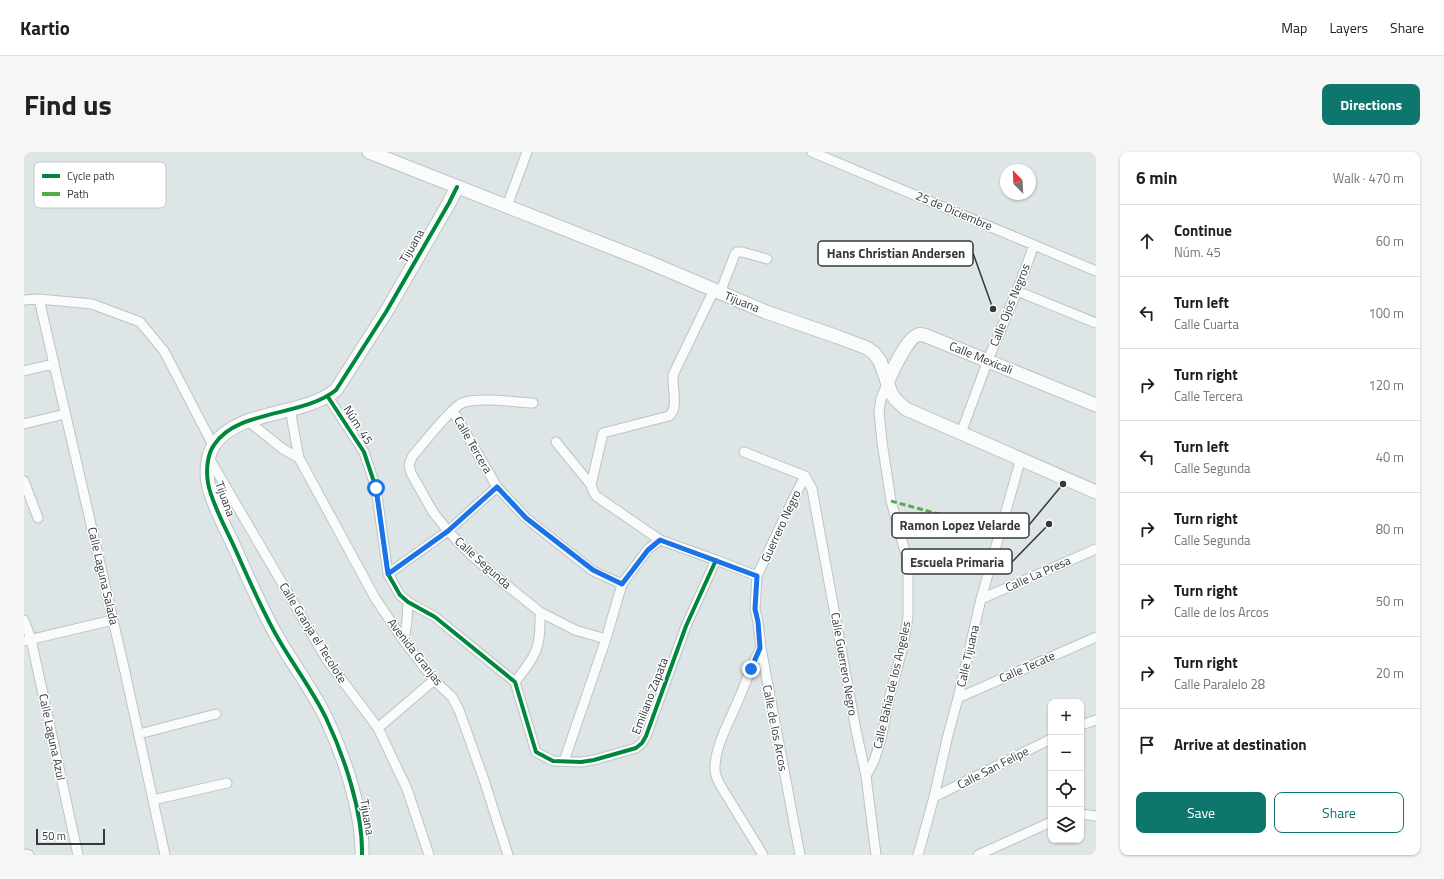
<!DOCTYPE html>
<html lang="en">
<head>
<meta charset="utf-8">
<style>
  :root { --surface:#fff; --page:#f6f6f6; --text:#202124; --muted:#757577; --line:#e0e0e0; --accent:#0f766e }
  body { margin:0; font-family:"Titillium Web",sans-serif; background:var(--page); color:var(--text) }
  .controls { position:absolute; right:12px; bottom:12px; display:grid; overflow:hidden; border-radius:8px; box-shadow:0 1px 3px #0004 }
  .controls button { width:36px; height:36px; display:grid; place-items:center; padding:0; border:0; border-bottom:1px solid var(--line); background:var(--surface); color:var(--text); font:20px sans-serif }
  .compass { position:absolute; left:976px; top:12px; width:36px; height:36px; border-radius:50%; background:var(--surface); box-shadow:0 1px 3px #0004; rotate:336deg }
  .scale { position:absolute; left:12px; bottom:10px; width:69px; box-sizing:border-box; padding-left:4px; border:2px solid #34393a; border-top:0; font-size:11px; line-height:14px; white-space:nowrap; color:#34393a; -webkit-text-stroke:3px #fff; paint-order:stroke }
  .stop { position:absolute; width:12px; height:12px; margin:-9px; border:3px solid #1a73e8; border-radius:50%; background:#fff }
  .stop.end { background:#1a73e8; border-color:#fff; box-shadow:0 1px 4px #0008 }
  .list { margin:0; padding:0; list-style:none }
  h2 { display:flex; justify-content:space-between; align-items:center; height:52px; margin:0; padding:0 16px; font-size:17px }
  h2 small { font-size:13px; font-weight:400; color:var(--muted) }
  .list li { display:grid; grid-template-columns:26px 1fr auto; gap:12px; align-items:center; box-sizing:border-box; height:72px; padding:0 16px; border-top:1px solid var(--line) }
  .list b { display:block; font-size:15px; white-space:nowrap }
  .list p { margin:0; font-size:13px; white-space:nowrap; color:var(--muted) }
  .list em { font-size:13px; font-style:normal; color:var(--muted) }
  .actions { display:flex; gap:8px; padding:12px 16px }
  .actions a { flex:1; padding:9px 0; border:1px solid var(--accent); border-radius:8px; text-align:center; font-size:14px; color:var(--accent) }
  .actions .main { background:var(--accent); color:#fff }
  .icon { flex:none; width:22px; height:22px; fill:none; stroke:currentColor; stroke-width:2; stroke-linecap:round; stroke-linejoin:round }
  .map { position:relative; flex:none; width:1072px; height:703px; overflow:hidden; border-radius:8px }
  header { display:flex; align-items:center; gap:24px; box-sizing:border-box; height:56px; padding:0 20px; background:var(--surface); border-bottom:1px solid var(--line) }
  header strong { font-size:19px }
  nav { display:flex; gap:22px; margin-inline-start:auto; font-size:14px }
  .intro { display:flex; align-items:center; justify-content:space-between; box-sizing:border-box; height:96px; padding:0 24px }
  h1 { margin:0; font-size:28px }
  .button { padding:10px 18px; border-radius:8px; background:var(--accent); color:#fff; font-size:14px; font-weight:700 }
  main { display:flex; gap:24px; padding:0 24px }
  aside { flex:1; background:var(--surface); border-radius:8px; box-shadow:0 1px 3px #0004 }
  .map>svg:first-child { display:block }
  .lines { fill:none; stroke-linecap:round; stroke-linejoin:round }
  .street-casing { stroke:#bec3c4; stroke-width:11 }
  .secondary-casing { stroke:#bec3c4; stroke-width:15 }
  .street { stroke:#fafbfb; stroke-width:9 }
  .secondary { stroke:#fafbfb; stroke-width:13 }
  .quiet { stroke:#54ac46; stroke-width:3; stroke-dasharray:6 3; stroke-linecap:butt }
  .cycleway-casing { stroke:#fff; stroke-width:6 }
  .cycleway { stroke:#00873e; stroke-width:4 }
  .route { stroke:#1a73e8; stroke-width:5 }
  .labels { text-anchor:middle; stroke-width:3; stroke-linejoin:round; paint-order:stroke }
  .street-label { font-size:12px; fill:#34393a; stroke:#fff }
  .key { fill:#fff; stroke:#c2c4c4; stroke-width:1 }
  .key-label { font-size:11px; fill:#34393a }
  .leader { fill:none; stroke:#34393a; stroke-width:1.5 }
  .callout-dot { fill:#34393a; stroke:#fff; stroke-width:1.5 }
  .callout { fill:#fff; stroke:#34393a; stroke-width:1.5 }
  .callout-label { font-size:13px; text-anchor:middle; font-weight:bold; fill:#34393a }
</style>
</head>
<body>
<header>
<strong>Kartio</strong>
<nav><a>Map</a><a>Layers</a><a>Share</a></nav>
</header>
<div class="intro"><h1>Find us</h1><a class="button">Directions</a></div>
<main>
<div class="map">
<svg width="1072" height="703" viewBox="0 0 1072 703">
  <rect width="100%" height="100%" fill="#dee5e6"/>
  <g class="lines">
    <!-- street casing -->
    <g class="street-casing">
      <path id="street" d="M788,0L1072,119
        M483,54L503,0
        M993,139L1072,171
        M696,141L711,102L713,100H718L743,107
        M15,147L101,520L141,703
        M0,148L15,147L68,152L116,170L140,199L189,293
        M0,219L29,212
        M304,245L340,300L352,336L364,422L376,443L384,450L411,465L491,530L512,600L529,609L557,610L570,608L612,596L618,591L622,584L662,474L692,408
        M509,251C490,250 454,245 438,251C426,257 398,293 388,305L385,313L387,321L409,360L424,379L445,401L470,423L516,460L551,478L582,487
        M267,257L268,268L275,306L351,446L380,489L410,528L428,545L435,558L460,628L484,703
        M429,259L473,335L502,366L569,419L598,432
        M224,269L259,297L275,306
        M0,272L41,262
        M937,281L964,208L993,139L1010,93
        M532,290L567,333L569,339L572,344L636,388L692,408L733,424
        M720,300L781,324
        M185,306L303,508L354,576L383,637L405,703
        M781,324L788,337L832,578L842,624L852,703
        M0,329L14,366
        M567,333L579,281L645,264C655,257 648,235 649,223L690,138
        M364,422L424,379L473,335
        M957,447L1072,397
        M0,468L7,487L54,703
        M0,489L89,468
        M380,489L383,469L384,450
        M737,496C728,511 723,528 716,544C707,567 693,589 691,613C690,622 694,629 698,636L739,703
        M491,530C513,502 517,496 516,460
        M934,546L1072,485
        M1057,573L1072,568
        M354,576L410,528
        M115,582L192,562
        M540,609L582,487L598,432L624,397L636,388
        M842,624L850,609L857,587L866,543L879,494L884,464V421L882,403L867,349L858,290L855,259L857,247L864,229
        M910,645L1027,587
        M129,648L203,631
        M1057,662L1072,664
        M0,702L5,703
        M776,703L737,496L734,470L731,457L733,424L763,360L781,324
        M894,703L910,645L923,587L934,546L957,447L997,306
        M954,703L1027,670"/>
    </g>
    <!-- secondary casing -->
    <g class="secondary-casing">
      <path id="secondary" d="M345,0L622,109L742,160L814,185L843,196L850,201L856,209L867,241L872,248L882,257L1072,340
        M864,229C868,219 884,185 894,183C896,182 898,183 900,183L1072,253
        M338,703C339,660 320,604 302,566C289,539 270,514 255,488C237,457 223,423 208,390C200,373 187,349 184,331C182,319 183,303 190,293C213,257 279,265 312,238L362,160L425,51L433,35"/>
    </g>
    <!-- street -->
    <use href="#street" class="street"/>
    <!-- secondary -->
    <use href="#secondary" class="secondary"/>
    <!-- quiet -->
    <path class="quiet" d="M867,349L976,379"/>
    <!-- cycleway casing -->
    <g class="cycleway-casing">
      <path id="cycleway" d="M304,245L340,300L352,336L364,422L376,443L384,450L411,465L491,530L512,600L529,609L557,610L570,608L612,596L618,591L622,584L662,474L692,408
        M338,703C339,660 320,604 302,566C289,539 270,514 255,488C237,457 223,423 208,390C200,373 187,349 184,331C182,319 183,303 190,293C213,257 279,265 312,238L362,160L425,51L433,35"/>
    </g>
    <!-- cycleway -->
    <use href="#cycleway" class="cycleway"/>
  </g>
  <g class="lines">
    <!-- route -->
    <path class="route" d="M352,336L364,422L424,379L473,335L502,366L569,418L598,432L624,398L636,388L733,424L731,457L734,470L736,496L727,517"/>
  </g>
  <g class="labels">
    <!-- street labels -->
    <g class="street-label">
      <text transform="translate(930 59) rotate(23)" y="4">25 de Diciembre</text>
      <text transform="translate(388 94) rotate(-60)" y="4">Tijuana</text>
      <text transform="translate(718 150) rotate(22)" y="4">Tijuana</text>
      <text transform="translate(986 153) rotate(-68)" y="4">Calle Ojos Negros</text>
      <text transform="translate(957 206) rotate(22)" y="4">Calle Mexicali</text>
      <text transform="translate(334 273) rotate(57)" y="4">Núm. 45</text>
      <text transform="translate(449 293) rotate(60)" y="4">Calle Tercera</text>
      <text transform="translate(201 347) rotate(70)" y="4">Tijuana</text>
      <text transform="translate(757 374) rotate(-65)" y="4">Guerrero Negro</text>
      <text transform="translate(459 411) rotate(42)" y="4">Calle Segunda</text>
      <text transform="translate(1014 422) rotate(-24)" y="4">Calle La Presa</text>
      <text transform="translate(79 424) rotate(77)" y="4">Calle Laguna Salada</text>
      <text transform="translate(289 481) rotate(58)" y="4">Calle Granja el Tecolote</text>
      <text transform="translate(391 500) rotate(52)" y="4">Avenida Granjas</text>
      <text transform="translate(944 504) rotate(-77)" y="4">Calle Tijuana</text>
      <text transform="translate(820 512) rotate(80)" y="4">Calle Guerrero Negro</text>
      <text transform="translate(1003 515) rotate(-24)" y="4">Calle Tecate</text>
      <text transform="translate(868 533) rotate(-77)" y="4">Calle Bahía de los Angeles</text>
      <text transform="translate(626 544) rotate(-69)" y="4">Emiliano Zapata</text>
      <text transform="translate(751 576) rotate(79)" y="4">Calle de los Arcos</text>
      <text transform="translate(28 585) rotate(78)" y="4">Calle Laguna Azul</text>
      <text transform="translate(969 616) rotate(-27)" y="4">Calle San Felipe</text>
      <text transform="translate(343 665) rotate(80)" y="4">Tijuana</text>
    </g>
  </g>
  <!-- legend -->
  <rect x="10" y="10" width="132" height="46" rx="6" class="key"/>
  <rect x="18" y="22" width="18" height="4" fill="#00873e"/>
  <rect x="18" y="40" width="18" height="4" fill="#54ac46"/>
  <g class="key-label">
    <text x="43" y="28">Cycle path</text>
    <text x="43" y="46">Path</text>
  </g>
  <!-- callouts -->
  <path class="leader" d="M969 157L949 101M1039 332L1005 373M1025 372L988 410"/>
  <g class="callout-dot">
    <circle cx="969" cy="157" r="4"/>
    <circle cx="1039" cy="332" r="4"/>
    <circle cx="1025" cy="372" r="4"/>
  </g>
  <g class="callout">
    <rect x="794" y="89" width="155" height="25" rx="4"/>
    <rect x="868" y="361" width="137" height="25" rx="4"/>
    <rect x="878" y="397" width="110" height="25" rx="4"/>
  </g>
  <g class="callout-label">
    <text x="872" y="106">Hans Christian Andersen</text>
    <text x="936" y="378">Ramon Lopez Velarde</text>
    <text x="933" y="415">Escuela Primaria</text>
  </g>
</svg>
<div class="controls">
<button>+</button>
<button>−</button>
<button><svg class="icon" aria-label="locate" viewBox="0 0 24 24"><circle cx="12" cy="12" r="6"/><path d="M12 2v4M12 18v4M2 12h4M18 12h4"/></svg></button>
<button><svg class="icon" aria-label="layers" viewBox="0 0 24 24"><path d="M12 4l9 5-9 5-9-5zM3 14l9 5 9-5"/></svg></button>
</div>
<svg class="compass" viewBox="-18 -18 36 36"><path d="M0-13l5 13h-10z" fill="#e53935"/><path d="M0 13l5-13h-10z" fill="#757577"/></svg>
<div class="scale">50 m</div>
<div class="stop" style="left:352px;top:336px"></div>
<div class="stop end" style="left:727px;top:517px"></div>
</div>
<aside>
<h2>6 min<small>Walk · 470 m</small></h2>
<ul class="list">
<li><svg class="icon" aria-label="ahead" viewBox="0 0 24 24"><path d="M12 20V5M6 11l6-6 6 6"/></svg><div><b>Continue</b><p>Núm. 45</p></div><em>60 m</em></li>
<li><svg class="icon" aria-label="left" viewBox="0 0 24 24"><path d="M17 20v-9H6M10 6l-5 5 5 5"/></svg><div><b>Turn left</b><p>Calle Cuarta</p></div><em>100 m</em></li>
<li><svg class="icon" aria-label="right" viewBox="0 0 24 24"><path d="M7 20v-9h11M14 6l5 5-5 5"/></svg><div><b>Turn right</b><p>Calle Tercera</p></div><em>120 m</em></li>
<li><svg class="icon" aria-label="left" viewBox="0 0 24 24"><path d="M17 20v-9H6M10 6l-5 5 5 5"/></svg><div><b>Turn left</b><p>Calle Segunda</p></div><em>40 m</em></li>
<li><svg class="icon" aria-label="right" viewBox="0 0 24 24"><path d="M7 20v-9h11M14 6l5 5-5 5"/></svg><div><b>Turn right</b><p>Calle Segunda</p></div><em>80 m</em></li>
<li><svg class="icon" aria-label="right" viewBox="0 0 24 24"><path d="M7 20v-9h11M14 6l5 5-5 5"/></svg><div><b>Turn right</b><p>Calle de los Arcos</p></div><em>50 m</em></li>
<li><svg class="icon" aria-label="right" viewBox="0 0 24 24"><path d="M7 20v-9h11M14 6l5 5-5 5"/></svg><div><b>Turn right</b><p>Calle Paralelo 28</p></div><em>20 m</em></li>
<li><svg class="icon" aria-label="arrive" viewBox="0 0 24 24"><path d="M6 21V4h12l-3 4 3 4H6"/></svg><div><b>Arrive at destination</b></div></li>
</ul>
<div class="actions"><a class="main">Save</a><a>Share</a></div>
</aside>
</main>
</body>
</html>
